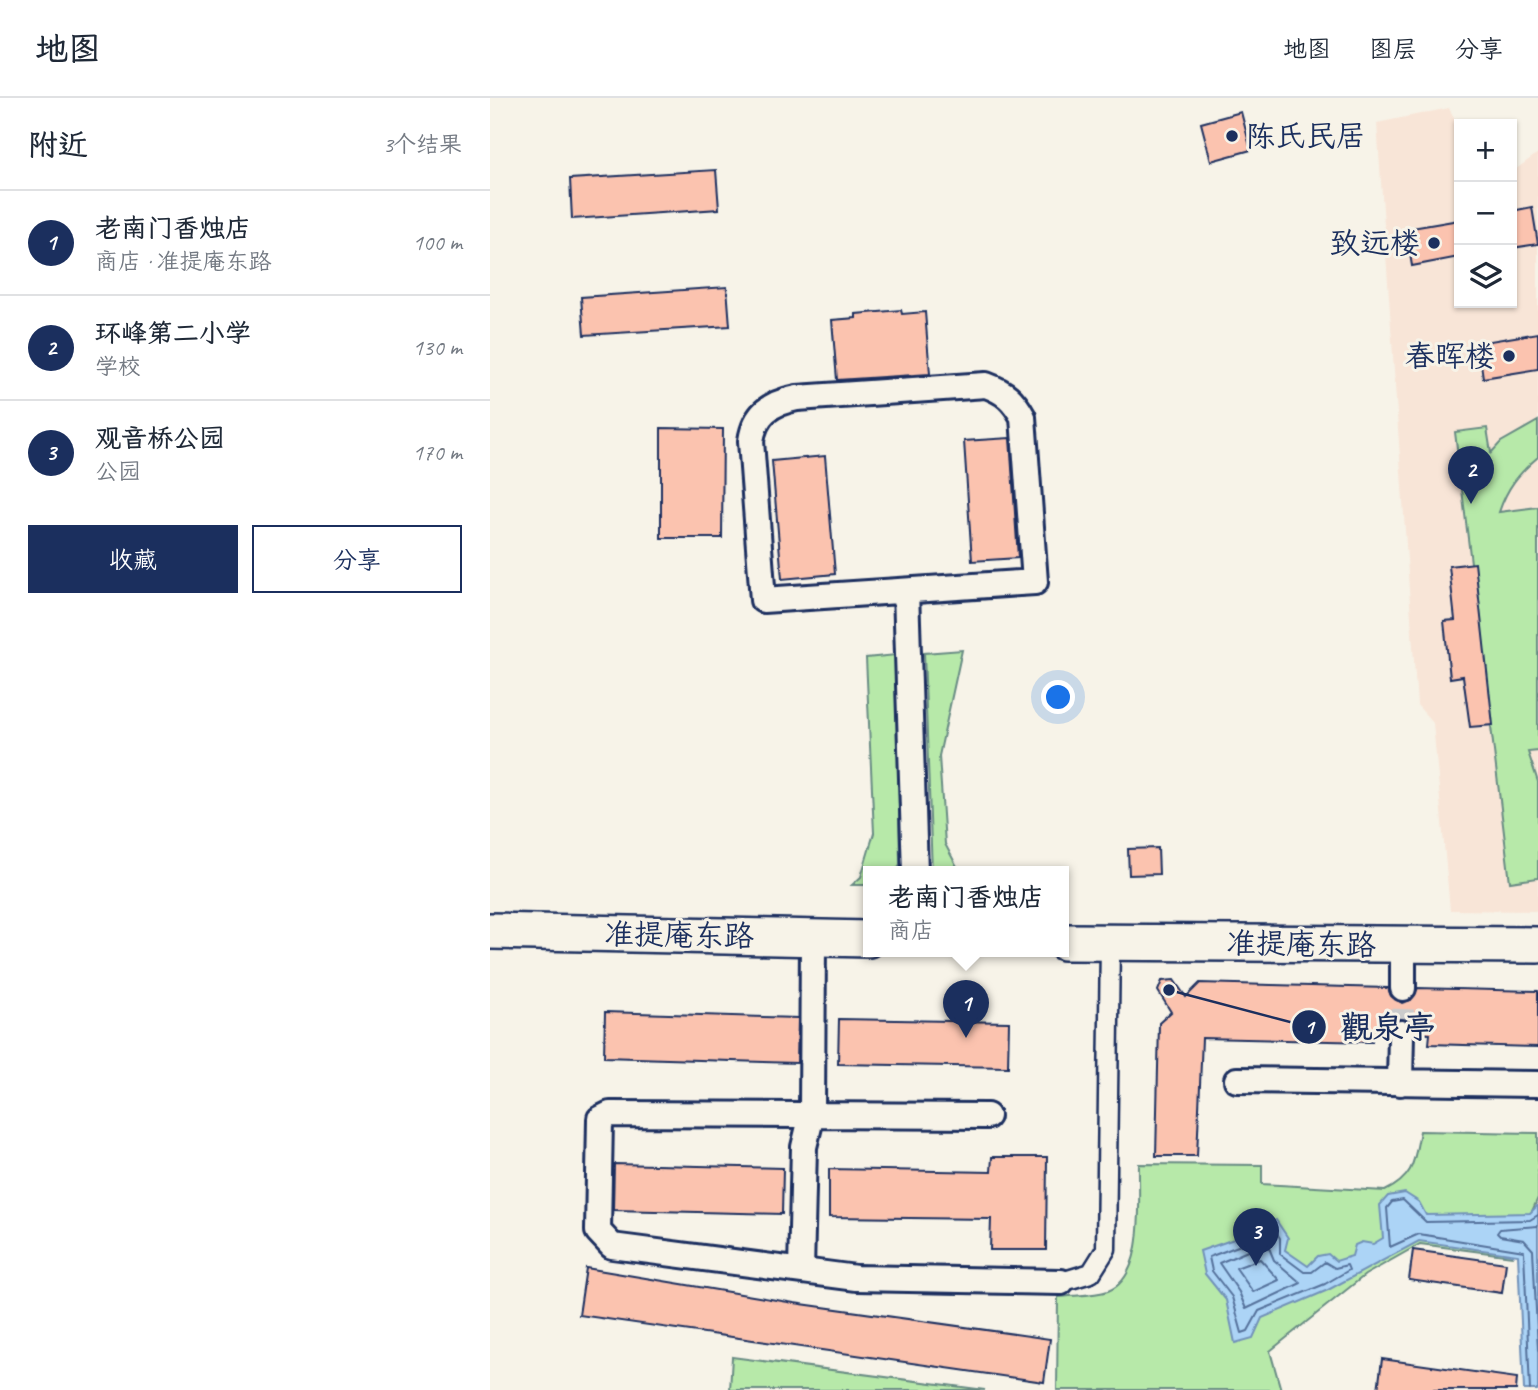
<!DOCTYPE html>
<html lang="zh">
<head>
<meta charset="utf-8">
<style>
  :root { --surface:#fff; --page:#f2f2f3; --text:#1f2937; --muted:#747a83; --line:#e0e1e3; --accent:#1b2f5e }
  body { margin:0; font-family:Caveat,"LXGW WenKai TC",sans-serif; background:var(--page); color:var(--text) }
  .controls { position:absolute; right:21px; top:21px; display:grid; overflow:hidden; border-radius:0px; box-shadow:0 2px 5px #0004 }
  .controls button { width:63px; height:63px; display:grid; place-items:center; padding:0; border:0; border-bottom:2px solid var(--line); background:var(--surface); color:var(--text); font:35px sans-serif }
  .you { position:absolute; left:569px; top:600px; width:24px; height:24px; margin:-18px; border:5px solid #fff; border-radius:50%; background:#1a73e8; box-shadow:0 0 0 10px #1a73e833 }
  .badge { display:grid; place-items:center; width:46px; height:46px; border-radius:50%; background:var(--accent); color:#fff; font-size:23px; font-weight:700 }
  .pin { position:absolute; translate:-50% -58px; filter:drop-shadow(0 2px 4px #0008) }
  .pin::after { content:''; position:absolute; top:37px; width:24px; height:21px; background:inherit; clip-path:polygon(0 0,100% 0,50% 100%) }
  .popup { position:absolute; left:373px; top:768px; width:206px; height:91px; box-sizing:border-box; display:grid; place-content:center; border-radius:0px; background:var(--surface); filter:drop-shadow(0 2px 5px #0005); font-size:23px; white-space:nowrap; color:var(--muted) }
  .popup b { font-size:26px; color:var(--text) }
  .popup::after { content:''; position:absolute; left:50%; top:100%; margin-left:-14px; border:14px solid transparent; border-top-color:var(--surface) }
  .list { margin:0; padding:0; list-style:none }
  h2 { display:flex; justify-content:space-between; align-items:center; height:91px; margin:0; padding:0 28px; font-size:30px }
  h2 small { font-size:23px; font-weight:400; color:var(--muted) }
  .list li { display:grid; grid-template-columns:46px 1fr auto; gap:21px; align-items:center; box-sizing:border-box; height:105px; padding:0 28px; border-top:2px solid var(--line) }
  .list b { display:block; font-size:26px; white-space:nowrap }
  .list p { margin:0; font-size:23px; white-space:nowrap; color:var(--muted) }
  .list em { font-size:23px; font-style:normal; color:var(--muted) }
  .actions { display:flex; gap:14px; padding:21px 28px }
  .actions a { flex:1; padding:16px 0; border:2px solid var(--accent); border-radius:0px; text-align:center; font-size:24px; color:var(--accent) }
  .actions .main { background:var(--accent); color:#fff }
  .icon { flex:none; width:38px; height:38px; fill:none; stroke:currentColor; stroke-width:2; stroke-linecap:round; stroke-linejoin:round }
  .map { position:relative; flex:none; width:1048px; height:1292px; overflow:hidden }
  header { display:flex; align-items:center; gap:42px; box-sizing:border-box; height:98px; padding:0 35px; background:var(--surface); border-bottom:2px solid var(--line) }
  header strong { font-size:33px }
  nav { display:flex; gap:38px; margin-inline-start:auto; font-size:24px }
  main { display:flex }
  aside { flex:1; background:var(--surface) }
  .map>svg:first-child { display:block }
  .built { fill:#f8e5d7 }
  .green { fill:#b7e9a9; stroke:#698c84; stroke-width:2 }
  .water { fill:#acd4f6; stroke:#7292b9; stroke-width:2 }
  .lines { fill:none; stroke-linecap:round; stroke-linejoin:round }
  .shore { stroke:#55719b; stroke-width:2 }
  .building { fill:#fbc3af; stroke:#1b2f5e; stroke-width:2 }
  .minor-tunnel { stroke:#cbcccc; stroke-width:24; stroke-dasharray:24 12; stroke-linecap:butt }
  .pedestrian-casing { stroke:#1b2f5e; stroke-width:23 }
  .minor-casing { stroke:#1b2f5e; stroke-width:30 }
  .secondary-casing { stroke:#1b2f5e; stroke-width:40 }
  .pedestrian { stroke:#f7f3e8; stroke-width:18 }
  .minor { stroke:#f7f3e8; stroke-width:24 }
  .secondary { stroke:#f7f3e8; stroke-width:35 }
  .poi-dot { fill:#1b2f5e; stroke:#f7f3e8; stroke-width:2.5 }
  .labels { text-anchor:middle; stroke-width:6; stroke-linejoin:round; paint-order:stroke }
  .poi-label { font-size:30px; fill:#1b2f5e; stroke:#f7f3e8; text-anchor:end }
  .street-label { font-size:30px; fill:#1b2f5e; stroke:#f7f3e8 }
  .leader { fill:none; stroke:#1b2f5e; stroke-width:2.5 }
  .callout-dot { fill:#1b2f5e; stroke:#f7f3e8; stroke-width:2.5 }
  .mark-label { font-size:21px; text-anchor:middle; font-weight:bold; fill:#fff }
  .callout-label { font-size:32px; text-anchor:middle; font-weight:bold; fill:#1b2f5e; stroke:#f7f3e8; stroke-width:6; stroke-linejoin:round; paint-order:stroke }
</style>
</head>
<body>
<header>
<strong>地图</strong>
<nav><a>地图</a><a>图层</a><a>分享</a></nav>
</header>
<main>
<aside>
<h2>附近<small>3个结果</small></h2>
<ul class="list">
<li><span class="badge">1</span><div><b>老南门香烛店</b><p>商店 · 准提庵东路</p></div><em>100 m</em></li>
<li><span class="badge">2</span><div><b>环峰第二小学</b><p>学校</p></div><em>130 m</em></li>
<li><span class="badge">3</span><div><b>观音桥公园</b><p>公园</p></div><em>170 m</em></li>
</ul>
<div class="actions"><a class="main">收藏</a><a>分享</a></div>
</aside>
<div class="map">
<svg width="1048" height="1292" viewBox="0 0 1048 1292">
  <rect width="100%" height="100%" fill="#f7f3e8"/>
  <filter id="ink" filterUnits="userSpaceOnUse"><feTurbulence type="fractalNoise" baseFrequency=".0143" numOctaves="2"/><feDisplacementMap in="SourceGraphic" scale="14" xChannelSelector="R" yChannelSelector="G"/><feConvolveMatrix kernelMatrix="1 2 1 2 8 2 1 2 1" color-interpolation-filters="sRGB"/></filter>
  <g filter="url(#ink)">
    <!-- built -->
    <path class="built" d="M959,10L969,30V205H1022V74L1048,55V813L960,812L943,625L927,607L887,25Z"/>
    <!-- green -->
    <path class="green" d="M1048,323V359C1028,376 1017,390 1009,414L1048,409V653L1038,654L1048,684V780L1020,784L965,334L997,330L1001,355L1011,344Z
      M472,552L449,658L455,746L470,774H442L434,555Z
      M406,557L410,766L406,774H378V787H362L371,779L384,735L376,560Z
      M930,1033L1048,1035V1100L1022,1158L930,1146L875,1177L780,1253L791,1292H567L568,1199C584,1197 604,1198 618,1193C657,1178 648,1099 649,1066L772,1067V1086L895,1093C925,1078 924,1063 930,1033Z
      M242,1259L495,1292H240Z"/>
    <!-- water -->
    <path class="water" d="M915,1095L929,1104L936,1117L1040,1115L1048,1107V1292H1034L1028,1157L929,1143L838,1192L772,1220L763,1240L745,1245L736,1202L715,1176L710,1153L761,1135L786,1122L798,1140L795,1152L818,1168L828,1158L838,1156L846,1163L862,1158L865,1147L872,1144L883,1146L893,1140L890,1107L898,1098Z"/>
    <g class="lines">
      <!-- shore -->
      <path class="shore" d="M1048,1128L1010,1131L1007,1135L1010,1138L1034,1142L1043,1152L1048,1252
        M783,1130L790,1140V1156L814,1174H822L835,1164L845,1170L857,1167L859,1172L835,1186L769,1213L758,1233L752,1235L742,1199L722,1173L719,1159L764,1142Z
        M777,1145L784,1162L811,1185L756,1211L749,1194L729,1165Z
        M770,1161L789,1182L763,1194L746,1170Z
        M1040,1292L1034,1153L929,1136L900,1149L897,1110L902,1104L913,1102L936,1124L1040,1122L1048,1117"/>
    </g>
    <!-- building -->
    <path class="building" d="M751,14L761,52L721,63L711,25Z
      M226,72L229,111L82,121L80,81Z
      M1042,109L1048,146L1022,150V113Z
      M969,122V159L922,168L916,131Z
      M237,189L240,228L94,237L91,199Z
      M411,212L412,216L435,214L440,276L347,282L342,222L366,220V216Z
      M1048,235V271L993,280L988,245Z
      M171,330L233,331L232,440H171Z
      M520,340L528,460L482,463L474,343Z
      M335,358L345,476L292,481L282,363Z
      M985,465L1003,627L980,629L973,578L960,580L954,523L965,522L959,468Z
      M668,750L669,776L639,777L638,751Z
      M684,882L696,899L710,885L898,890L901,898L912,905L921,902L928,890L1048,893V949L939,946L940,936L926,935L919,923L911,920L899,927L896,935L882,934V944L712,940L707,1058H666L669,925L681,914L668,893L672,883Z
      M115,914L308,920L307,965L114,959Z
      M349,921L519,924L518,969L348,966Z
      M502,1059H557L556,1152H500L501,1121L339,1119V1071L501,1074Z
      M124,1066L293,1070L292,1116L123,1112Z
      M923,1152L1016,1165L1012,1195L919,1182Z
      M96,1170L304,1205L560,1241L554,1284L89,1217Z
      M892,1261L1027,1280L1026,1292H888Z"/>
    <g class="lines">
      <!-- minor-tunnel -->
      <path class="minor-tunnel" d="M911,935L913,890"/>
      <!-- pedestrian casing -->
      <g class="pedestrian-casing">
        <path id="pedestrian" d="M571,1184L601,1175L616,1151L620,844"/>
      </g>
      <!-- minor casing -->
      <g class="minor-casing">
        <path id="minor" d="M496,287C515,294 523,301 533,319L545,484L273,502L261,343C265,316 280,305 307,300Z
          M416,493L425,774
          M913,890V847
          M747,982L1048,986
          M910,985L911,935
          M497,1018L120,1016L110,1021L108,1133L122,1148L366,1180L571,1184
          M311,1172L314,1049L322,1016L323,840"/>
      </g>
      <!-- secondary casing -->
      <g class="secondary-casing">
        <path id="secondary" d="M0,833L378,841
          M574,844L1048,847"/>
      </g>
      <!-- pedestrian -->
      <use href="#pedestrian" class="pedestrian"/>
      <!-- minor -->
      <use href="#minor" class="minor"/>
      <!-- secondary -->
      <use href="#secondary" class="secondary"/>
    </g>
  </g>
  <!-- markers -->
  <g class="poi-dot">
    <circle cx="742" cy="38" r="7"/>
    <circle cx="944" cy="145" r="7"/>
    <circle cx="1019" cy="258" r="7"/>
  </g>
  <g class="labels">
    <!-- poi labels -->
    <g class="poi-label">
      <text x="756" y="48" text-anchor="start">陈氏民居</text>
      <text x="930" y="155">致远楼</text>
      <text x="1005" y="268">春晖楼</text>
    </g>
    <!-- street labels -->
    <g class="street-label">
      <text transform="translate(189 837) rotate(1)" y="10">准提庵东路</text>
      <text transform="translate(811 846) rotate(1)" y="10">准提庵东路</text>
    </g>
  </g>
  <!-- callouts -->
  <path class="leader" d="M679 892L819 929"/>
  <g class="callout-dot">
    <circle cx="679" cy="892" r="7"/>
    <circle cx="819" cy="929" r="18"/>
  </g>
  <g class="mark-label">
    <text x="819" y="936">1</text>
  </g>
  <g class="callout-label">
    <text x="898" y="940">觀泉亭</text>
  </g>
</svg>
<div class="controls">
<button>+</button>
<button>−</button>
<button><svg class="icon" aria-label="layers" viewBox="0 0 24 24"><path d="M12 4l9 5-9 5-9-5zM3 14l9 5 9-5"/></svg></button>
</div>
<div class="you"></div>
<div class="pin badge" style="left:476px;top:940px">1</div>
<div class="popup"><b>老南门香烛店</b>商店</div>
<div class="pin badge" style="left:981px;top:406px">2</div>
<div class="pin badge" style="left:766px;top:1168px">3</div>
</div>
</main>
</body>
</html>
